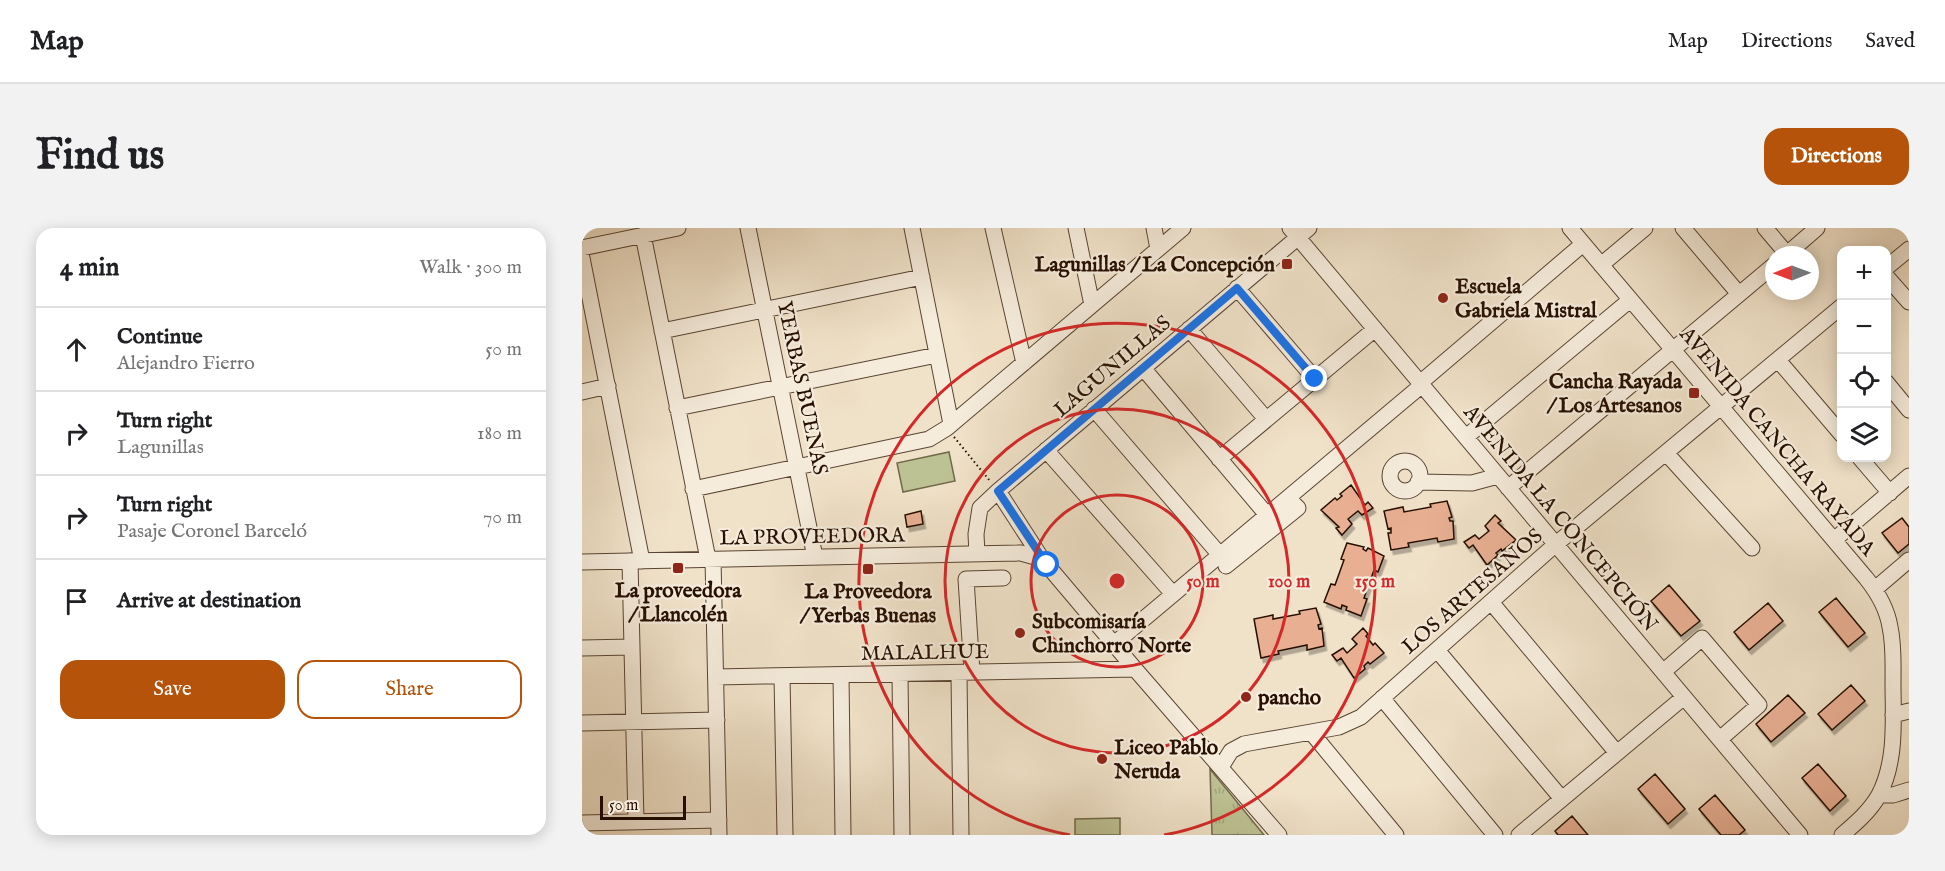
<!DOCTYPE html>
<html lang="en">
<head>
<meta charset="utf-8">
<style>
  :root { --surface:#fff; --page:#f2f2f2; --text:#202124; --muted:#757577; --line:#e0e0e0; --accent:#b45309 }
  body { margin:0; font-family:"IM FELL English",serif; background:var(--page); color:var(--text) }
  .controls { position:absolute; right:18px; top:18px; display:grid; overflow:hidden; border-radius:12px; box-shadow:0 3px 15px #0003 }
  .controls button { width:54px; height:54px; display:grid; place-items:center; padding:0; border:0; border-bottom:2px solid var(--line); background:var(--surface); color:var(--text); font:30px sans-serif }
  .compass { position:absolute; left:1183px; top:18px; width:54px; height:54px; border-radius:50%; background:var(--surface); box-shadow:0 3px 15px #0003; rotate:269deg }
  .scale { position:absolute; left:18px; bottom:15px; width:86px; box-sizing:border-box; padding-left:6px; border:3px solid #271000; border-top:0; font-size:16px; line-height:21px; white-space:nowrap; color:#271000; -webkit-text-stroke:4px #f5ecdc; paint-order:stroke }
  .stop { position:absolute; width:18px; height:18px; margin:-14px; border:4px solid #1a73e8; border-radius:50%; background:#fff }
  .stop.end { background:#1a73e8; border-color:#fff; box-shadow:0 2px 6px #0008 }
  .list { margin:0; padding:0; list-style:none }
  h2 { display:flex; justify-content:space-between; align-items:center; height:78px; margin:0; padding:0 24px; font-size:26px }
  h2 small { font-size:20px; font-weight:400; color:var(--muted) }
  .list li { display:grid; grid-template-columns:39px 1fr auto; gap:18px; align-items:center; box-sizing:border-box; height:84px; padding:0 24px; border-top:2px solid var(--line) }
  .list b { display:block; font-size:22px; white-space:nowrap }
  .list p { margin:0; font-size:20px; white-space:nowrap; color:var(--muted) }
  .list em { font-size:20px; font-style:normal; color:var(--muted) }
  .actions { display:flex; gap:12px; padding:18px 24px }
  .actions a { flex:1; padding:14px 0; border:2px solid var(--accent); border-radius:18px; text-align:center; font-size:21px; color:var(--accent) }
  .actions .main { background:var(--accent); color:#fff }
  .icon { flex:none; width:33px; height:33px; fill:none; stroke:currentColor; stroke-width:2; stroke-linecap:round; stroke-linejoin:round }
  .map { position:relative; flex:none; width:1327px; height:607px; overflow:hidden; border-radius:18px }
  header { display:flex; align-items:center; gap:36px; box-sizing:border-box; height:84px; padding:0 30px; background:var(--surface); border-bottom:2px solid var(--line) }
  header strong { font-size:28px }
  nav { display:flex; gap:33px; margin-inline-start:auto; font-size:21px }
  .intro { display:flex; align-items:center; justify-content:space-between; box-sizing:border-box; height:144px; padding:0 36px }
  h1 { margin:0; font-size:42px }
  .button { padding:15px 27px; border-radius:18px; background:var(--accent); color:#fff; font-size:21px; font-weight:700 }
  main { display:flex; gap:36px; padding:0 36px }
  aside { flex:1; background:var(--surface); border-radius:18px; box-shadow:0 3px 15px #0003 }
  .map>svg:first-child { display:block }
  .grass { fill:url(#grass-tufts); stroke:#72694a; stroke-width:1.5 }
  .pitch { fill:#bdc294; stroke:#72694a; stroke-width:1.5 }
  .building { fill:#e8af93; stroke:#271000; stroke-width:1.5; filter:url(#shadow) }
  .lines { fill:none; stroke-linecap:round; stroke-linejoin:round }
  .minor-casing { stroke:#594432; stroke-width:17 }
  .path { stroke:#271000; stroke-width:2; stroke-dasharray:1.5 3; stroke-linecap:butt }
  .minor { stroke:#f5ecdc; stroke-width:15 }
  .route { stroke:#1a73e8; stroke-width:8 }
  .ring { fill:none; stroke:#d62828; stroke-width:3 }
  .poi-dot { fill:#8f2418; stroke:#f5ecdc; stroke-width:2 }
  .labels { text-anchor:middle; stroke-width:4.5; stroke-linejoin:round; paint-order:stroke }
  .poi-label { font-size:21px; font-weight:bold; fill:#271000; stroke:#f5ecdc; text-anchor:start }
  .street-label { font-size:21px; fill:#271000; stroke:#f5ecdc }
  .centre { fill:#d62828; stroke:#f5ecdc; stroke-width:3 }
  .ring-label { font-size:18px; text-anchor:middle; font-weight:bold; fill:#d62828; stroke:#f5ecdc; stroke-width:4.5; stroke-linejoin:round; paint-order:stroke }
</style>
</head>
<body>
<header>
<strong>Map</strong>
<nav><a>Map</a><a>Directions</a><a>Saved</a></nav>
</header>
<div class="intro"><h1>Find us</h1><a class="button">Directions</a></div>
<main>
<aside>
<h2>4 min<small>Walk · 300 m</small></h2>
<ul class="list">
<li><svg class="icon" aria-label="ahead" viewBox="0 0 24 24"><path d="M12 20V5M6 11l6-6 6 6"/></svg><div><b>Continue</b><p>Alejandro Fierro</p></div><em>50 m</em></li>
<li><svg class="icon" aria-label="right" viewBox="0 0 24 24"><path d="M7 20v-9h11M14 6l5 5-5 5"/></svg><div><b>Turn right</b><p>Lagunillas</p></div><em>180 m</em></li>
<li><svg class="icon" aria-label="right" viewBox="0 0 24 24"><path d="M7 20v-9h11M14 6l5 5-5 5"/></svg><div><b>Turn right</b><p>Pasaje Coronel Barceló</p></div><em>70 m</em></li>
<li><svg class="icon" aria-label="arrive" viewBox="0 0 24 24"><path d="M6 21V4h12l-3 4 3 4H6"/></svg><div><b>Arrive at destination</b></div></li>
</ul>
<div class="actions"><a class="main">Save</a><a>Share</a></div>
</aside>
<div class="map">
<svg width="1327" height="607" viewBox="0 0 1327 607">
  <defs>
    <pattern id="grass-tufts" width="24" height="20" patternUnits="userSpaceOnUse" patternTransform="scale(1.5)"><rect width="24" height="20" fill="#bdc294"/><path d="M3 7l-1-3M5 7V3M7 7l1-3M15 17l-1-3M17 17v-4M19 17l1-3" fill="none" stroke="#a2a67e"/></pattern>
    <filter id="shadow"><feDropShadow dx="2.5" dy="4.5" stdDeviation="0" flood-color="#0004"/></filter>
  </defs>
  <rect width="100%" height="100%" fill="#f0e2c9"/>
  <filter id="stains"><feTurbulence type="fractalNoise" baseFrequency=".00333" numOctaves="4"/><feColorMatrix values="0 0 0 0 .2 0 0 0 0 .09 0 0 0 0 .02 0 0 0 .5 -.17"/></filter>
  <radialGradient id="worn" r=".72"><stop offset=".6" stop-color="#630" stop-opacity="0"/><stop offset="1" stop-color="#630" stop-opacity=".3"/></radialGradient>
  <!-- grass -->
  <path class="grass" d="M628,541L682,607H630Z"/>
  <!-- pitch -->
  <path class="pitch" d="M367,224L373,253L321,264L315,235Z
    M538,590V607H493V591Z"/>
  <!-- building -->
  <path class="building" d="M769,257L783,277L786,274L791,280L780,287L776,283L766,291L770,296L760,307L754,300L757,299L739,282L753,270L755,272L760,268L758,266Z
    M865,273L870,289L867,290L868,293H871L872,311L856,314L855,310L826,315L827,319L809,322L806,305H809V300L806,301L802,283L821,279L822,284L849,279L848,276Z
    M339,283L341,296L325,299L323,287Z
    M913,287L919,293L916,295L934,312L920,323L919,321L914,325L916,327L905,337L891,317L887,320L882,314L893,307L897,311L907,303L903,298Z
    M1320,290L1327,299V316L1316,325L1300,305Z
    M765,315L782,319L781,321L784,323L786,320L802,328L796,344L792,342L782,370L785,371L779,388L764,382L765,379L760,377L759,381L742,374L749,356L753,357L762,332L759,331Z
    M1087,357L1118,393L1099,408L1069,373Z
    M1254,370L1283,405L1266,419L1237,384Z
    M1186,375L1201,393L1167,422L1152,404Z
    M734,380L739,396L736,397L737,401L740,400L742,418L725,422V417L696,423L697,426L679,430L672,391L691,387V391L718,386L717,383Z
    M781,400L786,406L784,408L791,417L793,415L802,425L788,436L786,434L782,438L783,441L772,450L759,430L755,433L750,427L761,420L765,425L775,416L770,411Z
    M1269,457L1283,473L1250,502L1236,486Z
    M1206,467L1223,485L1189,514L1174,496Z
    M1236,536L1264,568L1248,583L1220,550Z
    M1073,546L1103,581L1086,596L1056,561Z
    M1133,567L1163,602L1157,607H1139L1117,581Z
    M990,588L1006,607H976L973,603Z"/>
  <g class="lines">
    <!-- minor casing -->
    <g class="minor-casing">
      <path id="minor" d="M166,0L233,329
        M330,0L369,196
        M411,0L442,135
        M494,0L510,77
        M572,0L576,21
        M708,0L1218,607
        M988,0L1284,350C1296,365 1305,380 1308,399C1312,417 1311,436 1311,454C1311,491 1315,532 1297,567C1288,583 1274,595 1260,607
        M1101,0L1157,66
        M1183,0L1205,26
        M61,7L126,331
        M0,20L96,0
        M1204,27L1235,0
        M0,30L60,333
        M1019,37L1063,0
        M1304,40L1327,21
        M1304,48L1327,74
        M655,60L733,151
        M607,101L684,191
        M80,103L340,49
        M1196,132L1260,207
        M561,140L685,287
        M1304,154L1327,182
        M838,155L1001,16
        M0,164L26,158
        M95,180L355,127
        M512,181L638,327
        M884,209L1048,72
        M464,222L591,366
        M1084,225L1170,320
        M1278,230L1308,265
        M637,231L793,101
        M808 248a15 15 0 1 1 30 0a15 15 0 1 1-30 0Z
        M836,254L890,255L916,248
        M926,260L1192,37
        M111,261L347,211L365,200L601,0
        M416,263L460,331L553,441L697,607
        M1252,312L1327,248
        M395,326L394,306L398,280L416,263L727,0
        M131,331L137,607
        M48,333L54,594
        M0,334L439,325L460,331
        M644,338L716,280L706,270
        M1293,361L1327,332
        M909,374L1035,525
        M532,416L840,157
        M0,420L50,419
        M855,422L980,571
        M390,444L384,351L421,350
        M1081,444L1120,410L1177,477L1138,511
        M377,445L379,607
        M318,446L320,607
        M259,447L261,607
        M200,448L203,607
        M134,449L553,441
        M800,470L913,607
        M1311,487L1327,483
        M0,495L135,492
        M729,504L814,607
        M639,539L649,523L662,516L757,499L779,489L974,316L1260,78
        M1297,567H1311L1327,562
        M0,595L137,592
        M937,607L1102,469"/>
    </g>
    <!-- path -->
    <path class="path" d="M372,209L408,253"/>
    <!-- minor -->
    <use href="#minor" class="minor"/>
  </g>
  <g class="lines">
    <!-- route -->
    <path class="route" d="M465,337L416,263L655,60L733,151"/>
  </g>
  <!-- distance rings -->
  <g class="ring">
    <circle cx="535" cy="353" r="86"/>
    <circle cx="535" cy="353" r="172"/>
    <path d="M488 607A258 258 0 1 1 582 607"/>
  </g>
  <!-- markers -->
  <g class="poi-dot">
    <rect x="699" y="30" width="12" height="12" rx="3"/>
    <circle cx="861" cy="70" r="6"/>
    <rect x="1106" y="159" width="12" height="12" rx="3"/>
    <rect x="90" y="334" width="12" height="12" rx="3"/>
    <rect x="280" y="335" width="12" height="12" rx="3"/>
    <circle cx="438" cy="405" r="6"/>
    <circle cx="664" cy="469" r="6"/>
    <circle cx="520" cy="531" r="6"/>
  </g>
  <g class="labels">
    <!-- poi labels -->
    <g class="poi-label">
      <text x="693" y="43" text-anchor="end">Lagunillas / La Concepción</text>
      <text x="873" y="65">Escuela<tspan x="873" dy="24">Gabriela Mistral</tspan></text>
      <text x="1100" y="160" text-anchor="end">Cancha Rayada<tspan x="1100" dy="24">/ Los Artesanos</tspan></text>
      <text x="96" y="369" text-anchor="middle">La proveedora<tspan x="96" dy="24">/ Llancolén</tspan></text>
      <text x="286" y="370" text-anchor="middle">La Proveedora<tspan x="286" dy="24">/ Yerbas Buenas</tspan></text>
      <text x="450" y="400">Subcomisaría<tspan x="450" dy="24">Chinchorro Norte</tspan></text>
      <text x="676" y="476">pancho</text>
      <text x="532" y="526">Liceo Pablo<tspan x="532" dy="24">Neruda</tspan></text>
    </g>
    <!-- street labels -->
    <g class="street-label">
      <text transform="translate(530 138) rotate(-40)" y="7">LAGUNILLAS</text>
      <text transform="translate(221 160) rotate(78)" y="7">YERBAS BUENAS</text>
      <text transform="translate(1196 213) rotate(50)" y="7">AVENIDA CANCHA RAYADA</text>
      <text transform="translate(979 290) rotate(50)" y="7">AVENIDA LA CONCEPCIÓN</text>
      <text transform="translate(230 308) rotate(-1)" y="7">LA PROVEEDORA</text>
      <text transform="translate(890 363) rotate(-41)" y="7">LOS ARTESANOS</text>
      <text transform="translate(343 424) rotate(-1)" y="7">MALALHUE</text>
    </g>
  </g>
  <circle cx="535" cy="353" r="9" class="centre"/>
  <g class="ring-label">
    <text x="621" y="359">50 m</text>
    <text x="707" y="359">100 m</text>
    <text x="793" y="359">150 m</text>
  </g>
  <rect width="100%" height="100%" filter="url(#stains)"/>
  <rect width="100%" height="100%" fill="url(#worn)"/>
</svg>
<div class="controls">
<button>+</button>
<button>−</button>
<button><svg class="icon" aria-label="locate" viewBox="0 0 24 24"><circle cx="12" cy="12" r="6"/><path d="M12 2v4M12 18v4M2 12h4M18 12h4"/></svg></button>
<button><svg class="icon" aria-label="layers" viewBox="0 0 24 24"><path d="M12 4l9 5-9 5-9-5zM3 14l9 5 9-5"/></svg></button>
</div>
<svg class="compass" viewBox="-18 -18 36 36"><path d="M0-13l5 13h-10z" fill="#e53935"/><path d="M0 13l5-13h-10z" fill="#757577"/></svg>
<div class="scale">50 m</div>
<div class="stop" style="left:465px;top:337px"></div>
<div class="stop end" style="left:733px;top:151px"></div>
</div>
</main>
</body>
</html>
